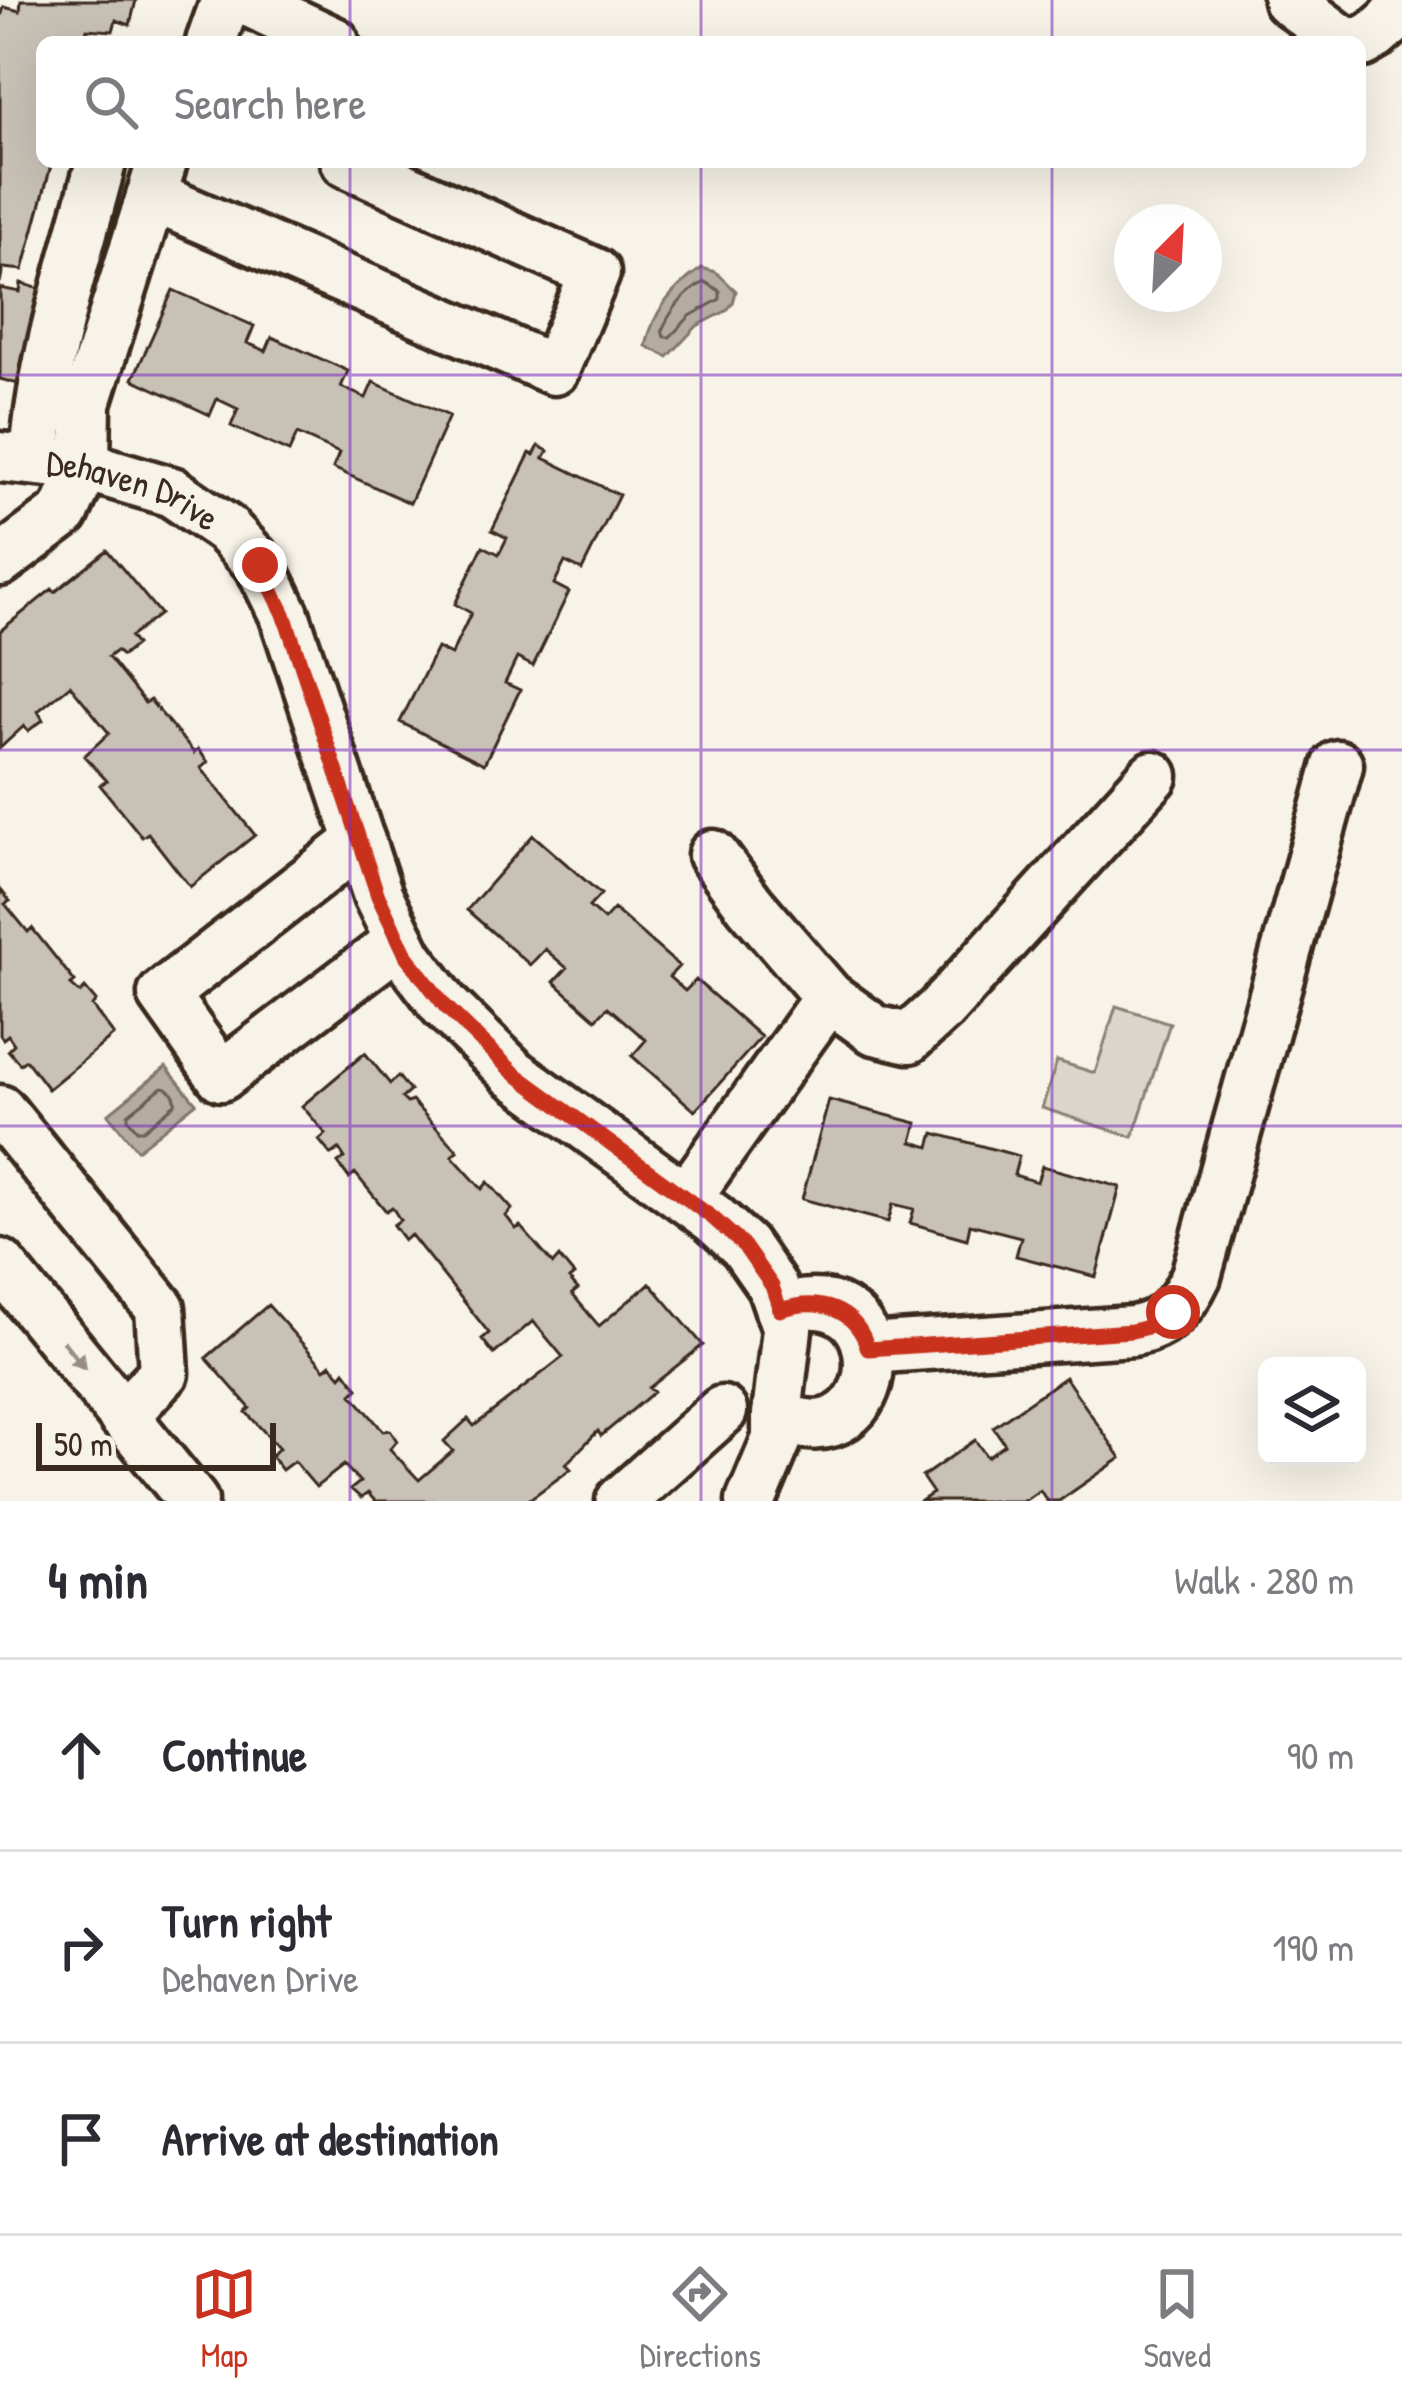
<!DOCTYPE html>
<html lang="en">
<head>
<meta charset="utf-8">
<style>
  :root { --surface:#fff; --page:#f7f7f7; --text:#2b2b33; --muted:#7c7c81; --line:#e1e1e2; --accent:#c8321e }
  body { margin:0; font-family:"Patrick Hand",sans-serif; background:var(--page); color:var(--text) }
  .controls { position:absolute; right:36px; bottom:36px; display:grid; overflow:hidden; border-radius:18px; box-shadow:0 12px 48px #0002 }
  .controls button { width:108px; height:108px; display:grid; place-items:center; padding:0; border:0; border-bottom:3px solid var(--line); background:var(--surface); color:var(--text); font:60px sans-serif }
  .compass { position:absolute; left:1114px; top:204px; width:108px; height:108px; border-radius:50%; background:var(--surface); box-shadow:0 12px 48px #0002; rotate:24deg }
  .scale { position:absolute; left:36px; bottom:30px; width:240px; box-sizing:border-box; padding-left:12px; border:6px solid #3b2a1e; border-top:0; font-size:33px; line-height:42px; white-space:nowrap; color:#3b2a1e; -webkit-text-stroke:9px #f7f3e8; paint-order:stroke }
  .stop { position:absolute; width:36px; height:36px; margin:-27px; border:9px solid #c8321e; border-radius:50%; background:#fff }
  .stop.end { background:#c8321e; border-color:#fff; box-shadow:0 3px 12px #0008 }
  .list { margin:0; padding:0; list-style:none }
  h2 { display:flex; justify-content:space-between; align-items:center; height:156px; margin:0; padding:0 48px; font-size:51px }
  h2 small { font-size:39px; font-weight:400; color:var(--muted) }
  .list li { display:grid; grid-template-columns:78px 1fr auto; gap:36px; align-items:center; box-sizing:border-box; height:192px; padding:0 48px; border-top:3px solid var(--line) }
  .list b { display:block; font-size:45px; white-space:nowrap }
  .list p { margin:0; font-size:39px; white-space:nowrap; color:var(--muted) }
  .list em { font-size:39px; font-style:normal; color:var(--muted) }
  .icon { flex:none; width:66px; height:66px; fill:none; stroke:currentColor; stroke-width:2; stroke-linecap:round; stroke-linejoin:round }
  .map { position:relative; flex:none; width:1402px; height:1501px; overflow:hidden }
  .search { position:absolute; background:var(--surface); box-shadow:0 12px 48px #0002; left:36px; right:36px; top:36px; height:132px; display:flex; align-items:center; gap:30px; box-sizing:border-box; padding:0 42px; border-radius:18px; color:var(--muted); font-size:45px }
  .sheet { height:732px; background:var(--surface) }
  nav { display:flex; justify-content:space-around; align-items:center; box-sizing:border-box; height:168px; border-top:3px solid var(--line); background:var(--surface); font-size:33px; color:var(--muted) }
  nav a { display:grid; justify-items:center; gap:6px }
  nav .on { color:var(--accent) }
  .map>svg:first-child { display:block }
  .green { fill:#dbd6cb; stroke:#8b8074; stroke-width:3 }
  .water { fill:#b4aca0; stroke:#84786c; stroke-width:3 }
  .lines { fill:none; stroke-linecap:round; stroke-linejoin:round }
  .shore { stroke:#6b5e52; stroke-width:3 }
  .building { fill:#c8c1b6; stroke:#3b2a1e; stroke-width:3 }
  .minor-casing { stroke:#3b2a1e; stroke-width:57 }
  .minor { stroke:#f7f3e8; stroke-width:48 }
  .oneway { fill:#998e83 }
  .route { stroke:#c8321e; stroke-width:15 }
  .grid { fill:none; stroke:#7b2cbf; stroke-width:3; stroke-opacity:0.55 }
  .labels { text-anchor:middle; stroke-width:12; stroke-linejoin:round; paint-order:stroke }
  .street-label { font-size:36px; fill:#3b2a1e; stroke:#f7f3e8 }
</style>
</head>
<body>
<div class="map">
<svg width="1402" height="1501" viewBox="0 0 1402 1501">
  <rect width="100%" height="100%" fill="#f7f3e8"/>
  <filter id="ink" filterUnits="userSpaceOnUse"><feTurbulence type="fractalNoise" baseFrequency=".00833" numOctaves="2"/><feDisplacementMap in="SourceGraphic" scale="24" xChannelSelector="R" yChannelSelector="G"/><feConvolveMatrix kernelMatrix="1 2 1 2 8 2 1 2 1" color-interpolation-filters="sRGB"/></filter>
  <g filter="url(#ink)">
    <!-- green -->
    <path class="green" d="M1116,1006L1170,1023L1133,1137L1042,1108L1057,1061L1095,1073Z"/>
    <!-- water -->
    <path class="water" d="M702,268L716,272L736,291L733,303L726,311L697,326L668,357L646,346C653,311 673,288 702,268Z
      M166,1067L196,1103L137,1150L108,1114Z"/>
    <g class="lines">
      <!-- shore -->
      <path class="shore" d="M705,282L720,291V299L690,316L670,337H664L662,330C671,310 685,292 705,282Z
        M162,1087C169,1087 177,1096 175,1104L143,1130H137L128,1119V1114Z"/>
    </g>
    <!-- building -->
    <path class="building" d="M21,0H136L130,25L116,20L113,31L87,29L84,42H42V162H52L23,270L3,268L0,283V20L4,7L20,11Z
      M21,283L43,290L37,371L23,365L18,384L0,379V288L20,292Z
      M173,290L254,326L247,343L266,351L272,337L348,371L341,387L366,398L373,382L449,416L410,503L333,468L339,453L297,434L289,452L231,426L238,409L217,399L210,415L133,379Z
      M539,446L548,451L544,458L619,495L582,570L565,562L554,584L569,592L533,666L517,658L505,683L520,690L484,764L400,722L437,648L451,655L471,613L455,604L483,546L499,554L507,538L492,530L530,453L534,455Z
      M107,550L160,614L130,637L136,645L122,656L116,651L108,657L145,703L150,700L194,753L198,749L208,762L201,768L255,835L190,887L148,833L142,837L100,785L107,781L84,756L109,733L70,685L38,711L43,720L28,731L24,726L0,748V631L52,589L55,592Z
      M533,835L601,894L589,907L604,920L614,909L679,966L669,977L685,991L696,980L761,1037L695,1111L632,1056L646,1040L608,1007L596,1019L554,982L567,968L545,949L530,965L467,910Z
      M0,889L10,901L5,904L28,932L32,928L75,982L71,985L80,993L85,988L96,1001L92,1006L114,1035L48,1089L26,1060L20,1064L8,1050L14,1044L8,1035L3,1039L0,1035Z
      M365,1053L390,1084L398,1076L410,1091L402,1098L407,1103L412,1101L458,1151L452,1156L482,1189L488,1182L512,1209L506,1216L516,1229L520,1226L553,1264L559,1257L574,1275L569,1279L578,1289L572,1294L599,1326L650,1283L703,1345L649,1388L654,1392L601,1436L598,1431L566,1464L571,1469L527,1501H375L368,1493L361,1498L351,1489L360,1482L344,1465L316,1487L294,1461L282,1470L271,1456L279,1448L246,1412L250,1408L206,1358L268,1305L325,1369L331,1364L341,1376L345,1371L358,1388L352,1394L383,1431L390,1430L397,1441L390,1449L419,1480L453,1451L444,1441L468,1419L474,1426L563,1357L533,1321L494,1354L482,1339L489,1333L411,1235L404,1240L393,1225L400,1220L392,1207L386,1211L355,1173L349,1178L338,1163L345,1158L339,1149L331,1155L319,1140L326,1134L302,1106Z
      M829,1100L917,1123L912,1142L930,1147L934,1133L1019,1156L1014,1175L1037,1182L1042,1166L1120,1187L1096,1277L1016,1256L1021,1237L970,1224L967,1239L910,1223L914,1209L893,1204L888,1222L802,1199Z
      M1065,1377L1121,1458L1059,1501H1047L1040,1490L1024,1501H921L933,1493L922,1477L975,1440L987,1457L1005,1444L993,1427Z"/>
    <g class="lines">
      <!-- minor casing -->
      <g class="minor-casing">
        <g id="minor">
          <path d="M245,0L334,42"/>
          <path d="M1288,0L1344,42H1363L1375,35L1390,22L1402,7"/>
          <path d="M211,42L226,0"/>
          <path d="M151,196L554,370L595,273L346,162"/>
          <path id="s1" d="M0,457L85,466L172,492L226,529L260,565L284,614L378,896L408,957L445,1006L513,1073L713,1218L744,1246L772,1286L787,1329L777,1415V1439L751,1501"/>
          <path d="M35,460C41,359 76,260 101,162"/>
          <path d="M0,561L64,513L85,466L86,403L162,162"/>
          <path d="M360,841L163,994L221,1076L400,941"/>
          <path d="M713,855L750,905L829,997L875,1030L909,1038L941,1009L1153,776"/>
          <path d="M0,1110L160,1308L164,1373L123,1416"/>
          <path d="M686,1198L829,997"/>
          <path d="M0,1264L193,1501"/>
          <path d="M868,1349L1133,1331C1166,1325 1182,1306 1196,1276L1338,765"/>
          <path d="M777,1415C892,1470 906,1267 780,1310"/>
          <path d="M621,1501L722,1411"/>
        </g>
      </g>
      <!-- minor -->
      <use href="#minor" class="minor"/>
    </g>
    <!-- one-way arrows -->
    <defs><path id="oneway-solid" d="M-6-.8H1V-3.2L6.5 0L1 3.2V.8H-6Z" transform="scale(3)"/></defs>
    <use class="oneway" href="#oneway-solid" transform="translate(74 1355) rotate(51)"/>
  </g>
  <g class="lines" filter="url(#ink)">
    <!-- route -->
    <path class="route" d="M260,565L284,614L378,896L407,957L445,1006L514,1073L713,1218L744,1246L772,1286L780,1310C818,1297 856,1308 868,1349L1132,1331L1159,1324L1173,1312"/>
  </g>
  <!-- grid -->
  <path class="grid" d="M350,0V42M701,0V42M1052,0V42M350,162V1501M701,162V1501M1052,162V1501M0,375H1402M0,750H1402M0,1126H1402"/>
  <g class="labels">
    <!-- street labels -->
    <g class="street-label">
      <text dy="13" stroke="none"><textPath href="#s1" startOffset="138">Dehaven Drive</textPath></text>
    </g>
  </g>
</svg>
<div class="controls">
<button><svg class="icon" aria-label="layers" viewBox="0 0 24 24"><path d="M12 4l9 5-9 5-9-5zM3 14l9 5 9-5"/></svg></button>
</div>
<svg class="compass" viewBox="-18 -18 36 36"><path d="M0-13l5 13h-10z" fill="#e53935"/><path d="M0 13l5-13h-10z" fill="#7c7c81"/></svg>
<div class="scale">50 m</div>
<div class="stop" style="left:1173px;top:1312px"></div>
<div class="stop end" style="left:260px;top:565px"></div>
<div class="search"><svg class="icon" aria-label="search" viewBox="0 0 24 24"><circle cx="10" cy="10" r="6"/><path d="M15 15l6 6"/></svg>Search here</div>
</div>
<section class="sheet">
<h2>4 min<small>Walk · 280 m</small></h2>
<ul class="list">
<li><svg class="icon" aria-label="ahead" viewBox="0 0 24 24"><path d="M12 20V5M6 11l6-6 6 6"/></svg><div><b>Continue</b></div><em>90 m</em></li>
<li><svg class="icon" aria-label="right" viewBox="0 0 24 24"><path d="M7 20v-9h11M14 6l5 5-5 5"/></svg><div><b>Turn right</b><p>Dehaven Drive</p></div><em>190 m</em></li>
<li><svg class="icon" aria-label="arrive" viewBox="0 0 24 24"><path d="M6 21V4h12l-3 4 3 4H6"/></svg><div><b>Arrive at destination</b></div></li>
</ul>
</section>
<nav>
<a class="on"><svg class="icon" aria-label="map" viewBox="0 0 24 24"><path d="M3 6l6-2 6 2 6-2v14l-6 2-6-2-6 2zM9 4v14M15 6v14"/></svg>Map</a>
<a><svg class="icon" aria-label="directions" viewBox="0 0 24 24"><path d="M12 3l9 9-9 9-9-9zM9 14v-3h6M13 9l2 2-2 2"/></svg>Directions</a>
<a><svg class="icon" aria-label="saved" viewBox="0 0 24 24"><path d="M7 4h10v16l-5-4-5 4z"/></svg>Saved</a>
</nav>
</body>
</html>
